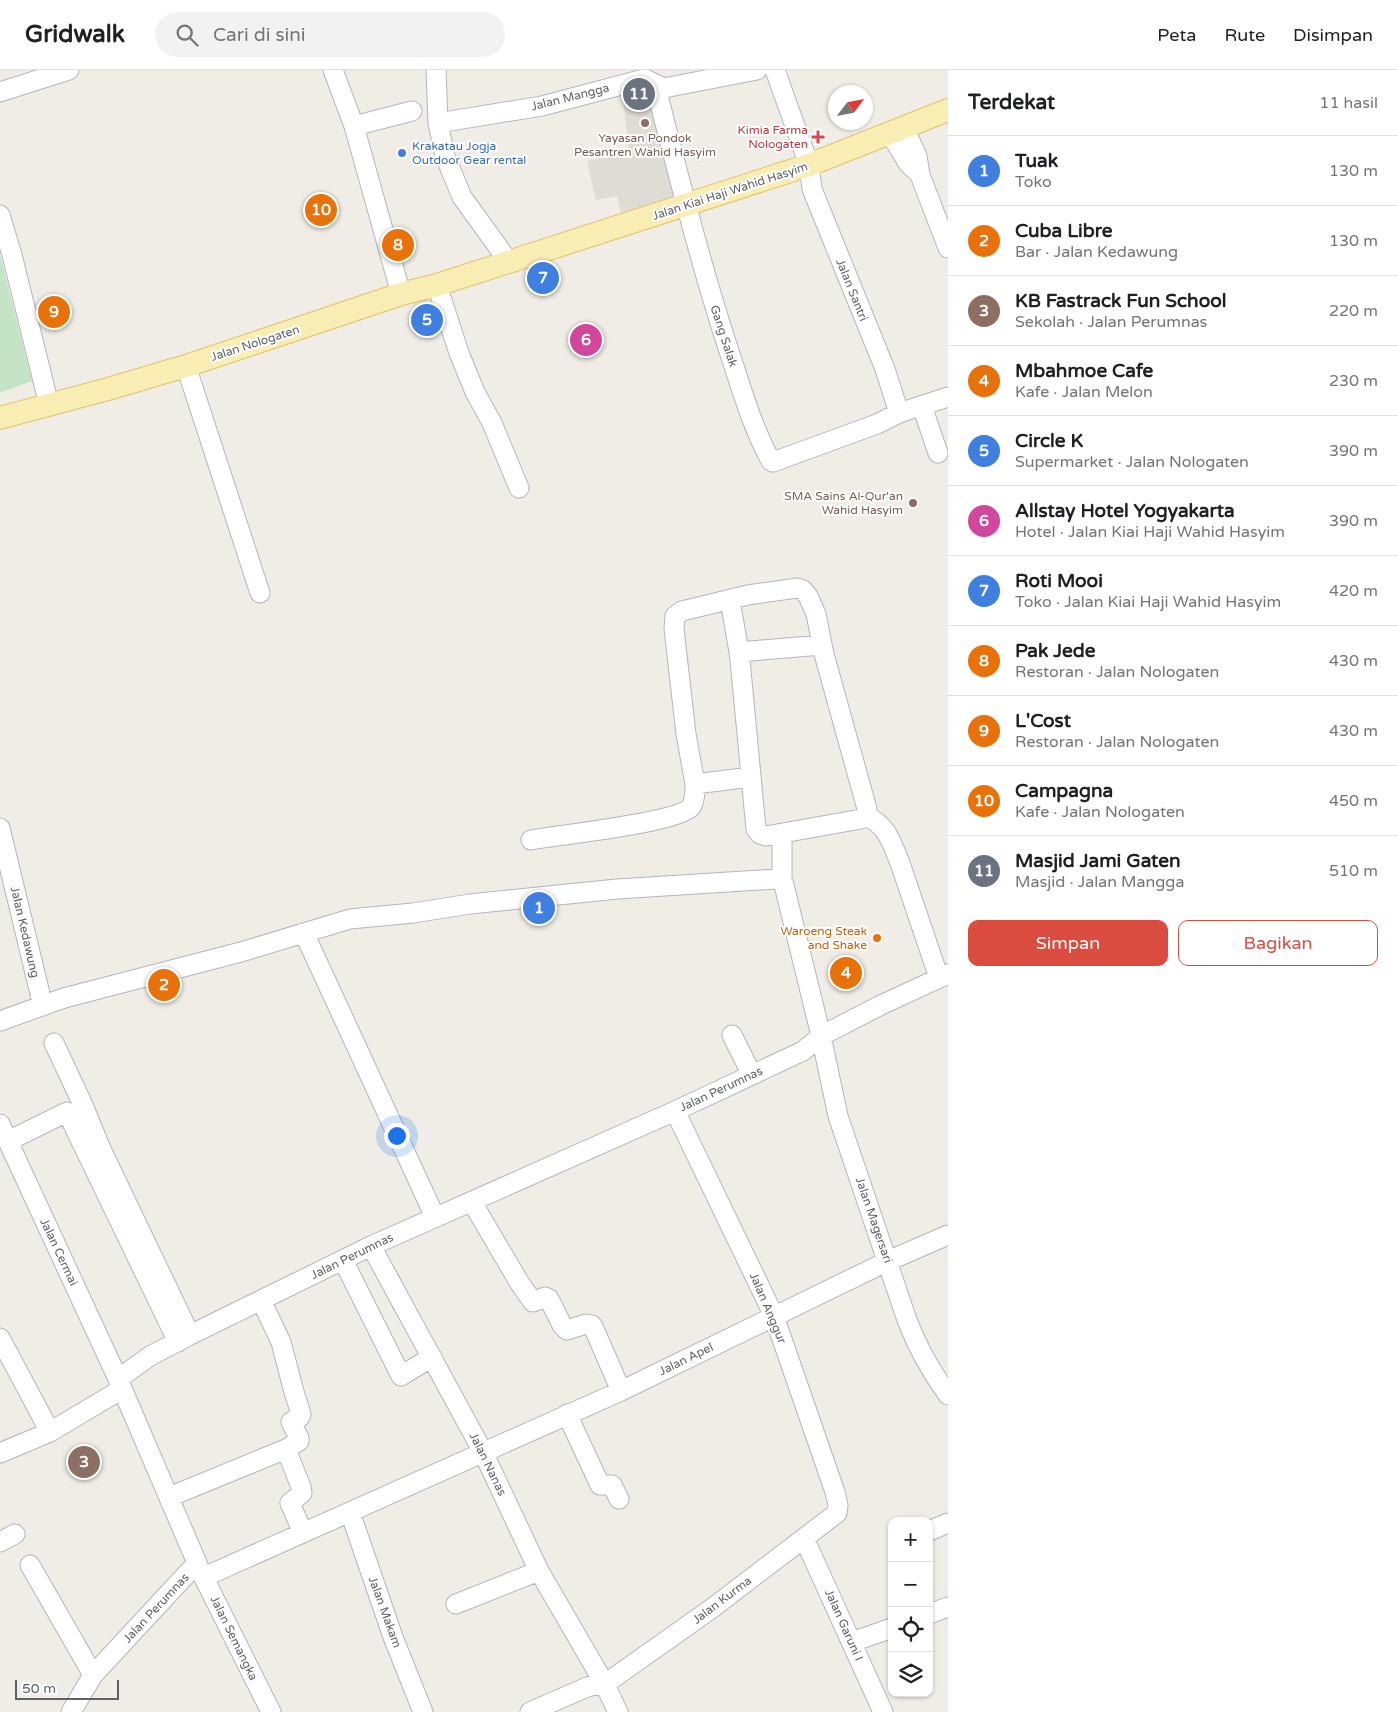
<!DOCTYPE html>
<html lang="id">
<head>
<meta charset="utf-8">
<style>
  :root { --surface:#fff; --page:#f2f2f2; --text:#202124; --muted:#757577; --line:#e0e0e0; --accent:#db4c40 }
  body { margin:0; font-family:"Varela Round",sans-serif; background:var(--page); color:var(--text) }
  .controls { position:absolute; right:15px; bottom:15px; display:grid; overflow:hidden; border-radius:10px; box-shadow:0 1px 4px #0004 }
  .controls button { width:45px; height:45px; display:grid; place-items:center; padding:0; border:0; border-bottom:1px solid var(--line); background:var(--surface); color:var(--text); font:25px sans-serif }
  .compass { position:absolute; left:828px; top:15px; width:45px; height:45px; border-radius:50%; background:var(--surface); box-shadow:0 1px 4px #0004; rotate:58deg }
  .scale { position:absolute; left:15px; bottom:12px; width:104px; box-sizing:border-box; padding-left:5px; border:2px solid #5e6165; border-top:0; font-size:14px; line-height:18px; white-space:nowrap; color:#5e6165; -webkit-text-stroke:4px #fff; paint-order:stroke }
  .you { position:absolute; left:396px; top:1065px; width:18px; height:18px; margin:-12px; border:4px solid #fff; border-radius:50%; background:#1a73e8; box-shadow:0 0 0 8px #1a73e833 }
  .badge { display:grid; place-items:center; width:32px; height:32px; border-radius:50%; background:var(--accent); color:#fff; font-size:16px; font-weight:700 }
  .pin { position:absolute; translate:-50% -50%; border:2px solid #fff; box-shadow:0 1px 5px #0006 }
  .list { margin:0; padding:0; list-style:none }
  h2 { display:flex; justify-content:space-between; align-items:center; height:65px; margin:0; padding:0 20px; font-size:21px }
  h2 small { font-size:16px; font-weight:400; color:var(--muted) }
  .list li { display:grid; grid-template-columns:32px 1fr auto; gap:15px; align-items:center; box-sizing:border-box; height:70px; padding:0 20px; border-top:1px solid var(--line) }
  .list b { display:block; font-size:19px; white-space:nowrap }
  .list p { margin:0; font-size:16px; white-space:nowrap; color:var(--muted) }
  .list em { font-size:16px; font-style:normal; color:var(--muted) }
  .actions { display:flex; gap:10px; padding:15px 20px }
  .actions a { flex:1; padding:11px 0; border:1px solid var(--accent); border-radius:10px; text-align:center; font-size:18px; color:var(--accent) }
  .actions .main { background:var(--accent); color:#fff }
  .icon { flex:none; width:28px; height:28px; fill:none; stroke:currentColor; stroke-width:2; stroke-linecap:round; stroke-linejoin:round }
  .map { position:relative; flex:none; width:948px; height:1642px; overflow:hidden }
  header { display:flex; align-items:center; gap:30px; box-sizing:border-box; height:70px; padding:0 25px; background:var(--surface); border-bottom:1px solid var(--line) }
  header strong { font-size:24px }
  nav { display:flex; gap:28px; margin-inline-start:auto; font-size:18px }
  .search { width:350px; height:45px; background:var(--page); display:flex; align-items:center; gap:12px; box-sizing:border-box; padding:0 18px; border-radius:28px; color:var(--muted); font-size:19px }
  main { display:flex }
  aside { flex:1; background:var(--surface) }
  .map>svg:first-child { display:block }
  .education { fill:#dedcd5 }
  .green { fill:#c5e4c5 }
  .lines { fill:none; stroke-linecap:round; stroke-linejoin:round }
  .minor-casing { stroke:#b3b6ba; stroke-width:21 }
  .major-casing { stroke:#e6c268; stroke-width:24 }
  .minor { stroke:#fff; stroke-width:19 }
  .major { stroke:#f8edb2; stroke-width:22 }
  .education-dot { fill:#8d6e63; stroke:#fff; stroke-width:2 }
  .health-dot { fill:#e0444e; stroke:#fff; stroke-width:2 }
  .shop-dot { fill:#3f7fe0; stroke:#fff; stroke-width:2 }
  .food-dot { fill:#e8710a; stroke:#fff; stroke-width:2 }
  .labels { text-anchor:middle; stroke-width:4; stroke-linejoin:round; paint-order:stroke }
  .street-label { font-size:12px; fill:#5e6165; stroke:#fff }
  .health-label { font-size:12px; fill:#be3a42; stroke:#fff; text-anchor:end }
  .education-label { font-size:12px; fill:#785e54; stroke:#fff }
  .shop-label { font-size:12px; fill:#366cbe; stroke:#fff; text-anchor:start }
  .food-label { font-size:12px; fill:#c56008; stroke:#fff; text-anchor:end }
</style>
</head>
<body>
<header>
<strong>Gridwalk</strong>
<div class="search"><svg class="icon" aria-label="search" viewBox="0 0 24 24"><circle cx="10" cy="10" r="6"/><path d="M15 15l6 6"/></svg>Cari di sini</div>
<nav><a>Peta</a><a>Rute</a><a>Disimpan</a></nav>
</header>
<main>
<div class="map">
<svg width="948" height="1642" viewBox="0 0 948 1642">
  <rect width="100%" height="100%" fill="#efede6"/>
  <!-- education -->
  <path class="education" d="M655,15L684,134L622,147L617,126L596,130L587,91L629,82L622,22Z"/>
  <!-- green -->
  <path class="green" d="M0,185L32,311L0,323Z"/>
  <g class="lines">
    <!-- minor casing -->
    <g class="minor-casing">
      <path id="minor" d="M333,0L354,56L401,224
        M436,0L438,53L445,86L462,127L509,192
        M775,0L809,95L812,119L885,299L899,343
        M655,14C678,103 700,193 729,281C741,317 752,357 771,391L773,392L877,354L899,343L948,327
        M0,22L69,0
        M438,53L542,36L640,10L645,9L664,18L757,0
        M354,56L412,41
        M904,58L917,86L920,105L948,178
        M890,63L908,93L915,100
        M0,145L12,185L49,335
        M437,215L459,283L475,322L492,353L519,418
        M186,296L260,523
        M922,336L938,383
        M730,530L739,582
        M751,707L695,714L686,664L674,559L675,546L682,541L748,525L797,518L803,520L808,526L816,544L824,584L867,739L866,746L861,749L766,766L760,764L756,759L740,590L739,582L822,575
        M866,746C888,756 891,772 900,793L939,908
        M0,758L43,936
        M782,764V810L784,815L821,966L838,1046L907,1250C918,1279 930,1300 948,1325
        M531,770C558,765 677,753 691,737C695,731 695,722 695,714
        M303,863L311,878L435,1147
        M0,951L64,928L241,882L350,849L413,843L470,834L617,819L777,809L782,810
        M732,965L752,1005
        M54,973L83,1035L101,1079L190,1265
        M0,1054L118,1309
        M8,1071L67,1042L178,1272
        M472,1132L519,1212L533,1232L545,1227L549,1229L562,1255L567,1260L586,1254L592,1255L595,1261L621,1321
        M371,1176L483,1382L539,1501L604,1613L618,1642
        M343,1190L401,1306L432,1287
        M0,1268L50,1362
        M567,1344L600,1415H612L619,1429
        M286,1379L301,1417L302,1423L290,1433L303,1463
        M0,1383L50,1362L122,1319
        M169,1427L286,1379L299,1371V1368L291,1352L300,1347L301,1344L294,1322L281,1272L261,1230
        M350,1442L393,1567L423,1642
        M929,1461L948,1453
        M804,1468L883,1642
        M0,1472L15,1464
        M30,1495L93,1605
        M199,1498L271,1642
        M204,1507L621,1321L888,1191L948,1165
        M456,1534L539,1501
        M929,1544L948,1537
        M852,1572L892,1558
        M71,1642L93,1605L197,1493L118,1309L150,1286L190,1265L371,1176L675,1041L803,981L821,966L879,936L948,904
        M530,1642L587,1617L604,1613L612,1609L711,1539L837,1443L838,1435L835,1422L774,1246L675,1041"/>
    </g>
    <!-- major casing -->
    <g class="major-casing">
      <path id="major" d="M0,348L108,319L186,296L401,224L437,215L809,95L948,40"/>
    </g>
    <!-- minor -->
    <use href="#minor" class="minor"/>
    <!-- major -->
    <use href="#major" class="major"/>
  </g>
  <!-- markers -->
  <g class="education-dot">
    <circle cx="645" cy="53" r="5"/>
    <circle cx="913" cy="433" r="5"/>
  </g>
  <path class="health-dot" d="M815.5 59.5h5v5h5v5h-5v5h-5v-5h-5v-5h5z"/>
  <circle class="shop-dot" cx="402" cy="83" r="5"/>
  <circle class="food-dot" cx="877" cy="868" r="5"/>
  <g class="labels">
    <!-- street labels -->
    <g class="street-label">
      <text transform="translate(570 27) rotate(-14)" y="4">Jalan Mangga</text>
      <text transform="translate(730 121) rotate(-18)" y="4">Jalan Kiai Haji Wahid Hasyim</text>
      <text transform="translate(852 220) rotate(68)" y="4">Jalan Santri</text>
      <text transform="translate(724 266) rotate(72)" y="4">Gang Salak</text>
      <text transform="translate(255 273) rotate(-18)" y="4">Jalan Nologaten</text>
      <text transform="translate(25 862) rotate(77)" y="4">Jalan Kedawung</text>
      <text transform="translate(721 1019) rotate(-25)" y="4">Jalan Perumnas</text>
      <text transform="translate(874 1150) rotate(71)" y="4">Jalan Magersari</text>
      <text transform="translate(59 1182) rotate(65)" y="4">Jalan Cermai</text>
      <text transform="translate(352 1186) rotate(-26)" y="4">Jalan Perumnas</text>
      <text transform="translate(768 1238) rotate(67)" y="4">Jalan Anggur</text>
      <text transform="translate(686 1289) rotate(-26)" y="4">Jalan Apel</text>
      <text transform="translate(488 1394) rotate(64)" y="4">Jalan Nanas</text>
      <text transform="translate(722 1530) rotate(-37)" y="4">Jalan Kurma</text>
      <text transform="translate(156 1538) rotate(-47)" y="4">Jalan Perumnas</text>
      <text transform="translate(385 1542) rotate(70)" y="4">Jalan Makam</text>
      <text transform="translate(844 1555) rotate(66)" y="4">Jalan Garuni I</text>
      <text transform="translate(234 1568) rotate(64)" y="4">Jalan Semangka</text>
    </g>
    <!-- health labels -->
    <g class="health-label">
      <text x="808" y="64">Kimia Farma<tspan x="808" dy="14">Nologaten</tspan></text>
    </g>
    <!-- education labels -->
    <g class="education-label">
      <text x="645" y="72">Yayasan Pondok<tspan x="645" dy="14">Pesantren Wahid Hasyim</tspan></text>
      <text x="903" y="430" text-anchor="end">SMA Sains Al-Qur'an<tspan x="903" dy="14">Wahid Hasyim</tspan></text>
    </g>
    <!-- shop labels -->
    <g class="shop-label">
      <text x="412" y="80">Krakatau Jogja<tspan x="412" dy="14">Outdoor Gear rental</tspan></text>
    </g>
    <!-- food labels -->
    <g class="food-label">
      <text x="867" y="865">Waroeng Steak<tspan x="867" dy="14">and Shake</tspan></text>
    </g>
  </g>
</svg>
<div class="controls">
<button>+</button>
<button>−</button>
<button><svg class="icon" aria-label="locate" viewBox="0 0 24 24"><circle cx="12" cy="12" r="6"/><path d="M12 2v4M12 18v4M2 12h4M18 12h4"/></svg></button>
<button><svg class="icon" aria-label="layers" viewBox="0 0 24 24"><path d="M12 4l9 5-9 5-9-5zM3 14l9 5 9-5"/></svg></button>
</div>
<svg class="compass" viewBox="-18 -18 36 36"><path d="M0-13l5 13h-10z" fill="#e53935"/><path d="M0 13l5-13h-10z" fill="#757577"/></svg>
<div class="scale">50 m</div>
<div class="you"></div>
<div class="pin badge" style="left:539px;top:838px;background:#3f7fe0">1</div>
<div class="pin badge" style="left:164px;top:915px;background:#e8710a">2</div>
<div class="pin badge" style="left:84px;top:1392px;background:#8d6e63">3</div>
<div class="pin badge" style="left:846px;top:903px;background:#e8710a">4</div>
<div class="pin badge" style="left:427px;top:250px;background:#3f7fe0">5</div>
<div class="pin badge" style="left:586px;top:270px;background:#d1479c">6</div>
<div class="pin badge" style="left:543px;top:208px;background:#3f7fe0">7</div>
<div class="pin badge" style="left:398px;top:175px;background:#e8710a">8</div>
<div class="pin badge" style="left:54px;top:242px;background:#e8710a">9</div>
<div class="pin badge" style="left:321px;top:140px;background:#e8710a">10</div>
<div class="pin badge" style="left:639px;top:24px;background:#6b7280">11</div>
</div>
<aside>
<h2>Terdekat<small>11 hasil</small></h2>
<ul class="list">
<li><span class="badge" style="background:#3f7fe0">1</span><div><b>Tuak</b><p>Toko</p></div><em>130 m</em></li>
<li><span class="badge" style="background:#e8710a">2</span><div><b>Cuba Libre</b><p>Bar · Jalan Kedawung</p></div><em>130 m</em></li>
<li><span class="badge" style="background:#8d6e63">3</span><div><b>KB Fastrack Fun School</b><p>Sekolah · Jalan Perumnas</p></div><em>220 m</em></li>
<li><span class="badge" style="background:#e8710a">4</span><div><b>Mbahmoe Cafe</b><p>Kafe · Jalan Melon</p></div><em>230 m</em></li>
<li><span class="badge" style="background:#3f7fe0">5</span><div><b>Circle K</b><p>Supermarket · Jalan Nologaten</p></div><em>390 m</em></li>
<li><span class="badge" style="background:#d1479c">6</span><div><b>Allstay Hotel Yogyakarta</b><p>Hotel · Jalan Kiai Haji Wahid Hasyim</p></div><em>390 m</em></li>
<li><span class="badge" style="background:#3f7fe0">7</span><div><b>Roti Mooi</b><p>Toko · Jalan Kiai Haji Wahid Hasyim</p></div><em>420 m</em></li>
<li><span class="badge" style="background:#e8710a">8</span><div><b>Pak Jede</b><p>Restoran · Jalan Nologaten</p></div><em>430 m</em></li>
<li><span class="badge" style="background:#e8710a">9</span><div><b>L'Cost</b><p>Restoran · Jalan Nologaten</p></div><em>430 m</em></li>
<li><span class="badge" style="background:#e8710a">10</span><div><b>Campagna</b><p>Kafe · Jalan Nologaten</p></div><em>450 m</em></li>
<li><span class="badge" style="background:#6b7280">11</span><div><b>Masjid Jami Gaten</b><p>Masjid · Jalan Mangga</p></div><em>510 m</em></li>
</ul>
<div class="actions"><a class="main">Simpan</a><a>Bagikan</a></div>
</aside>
</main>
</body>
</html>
